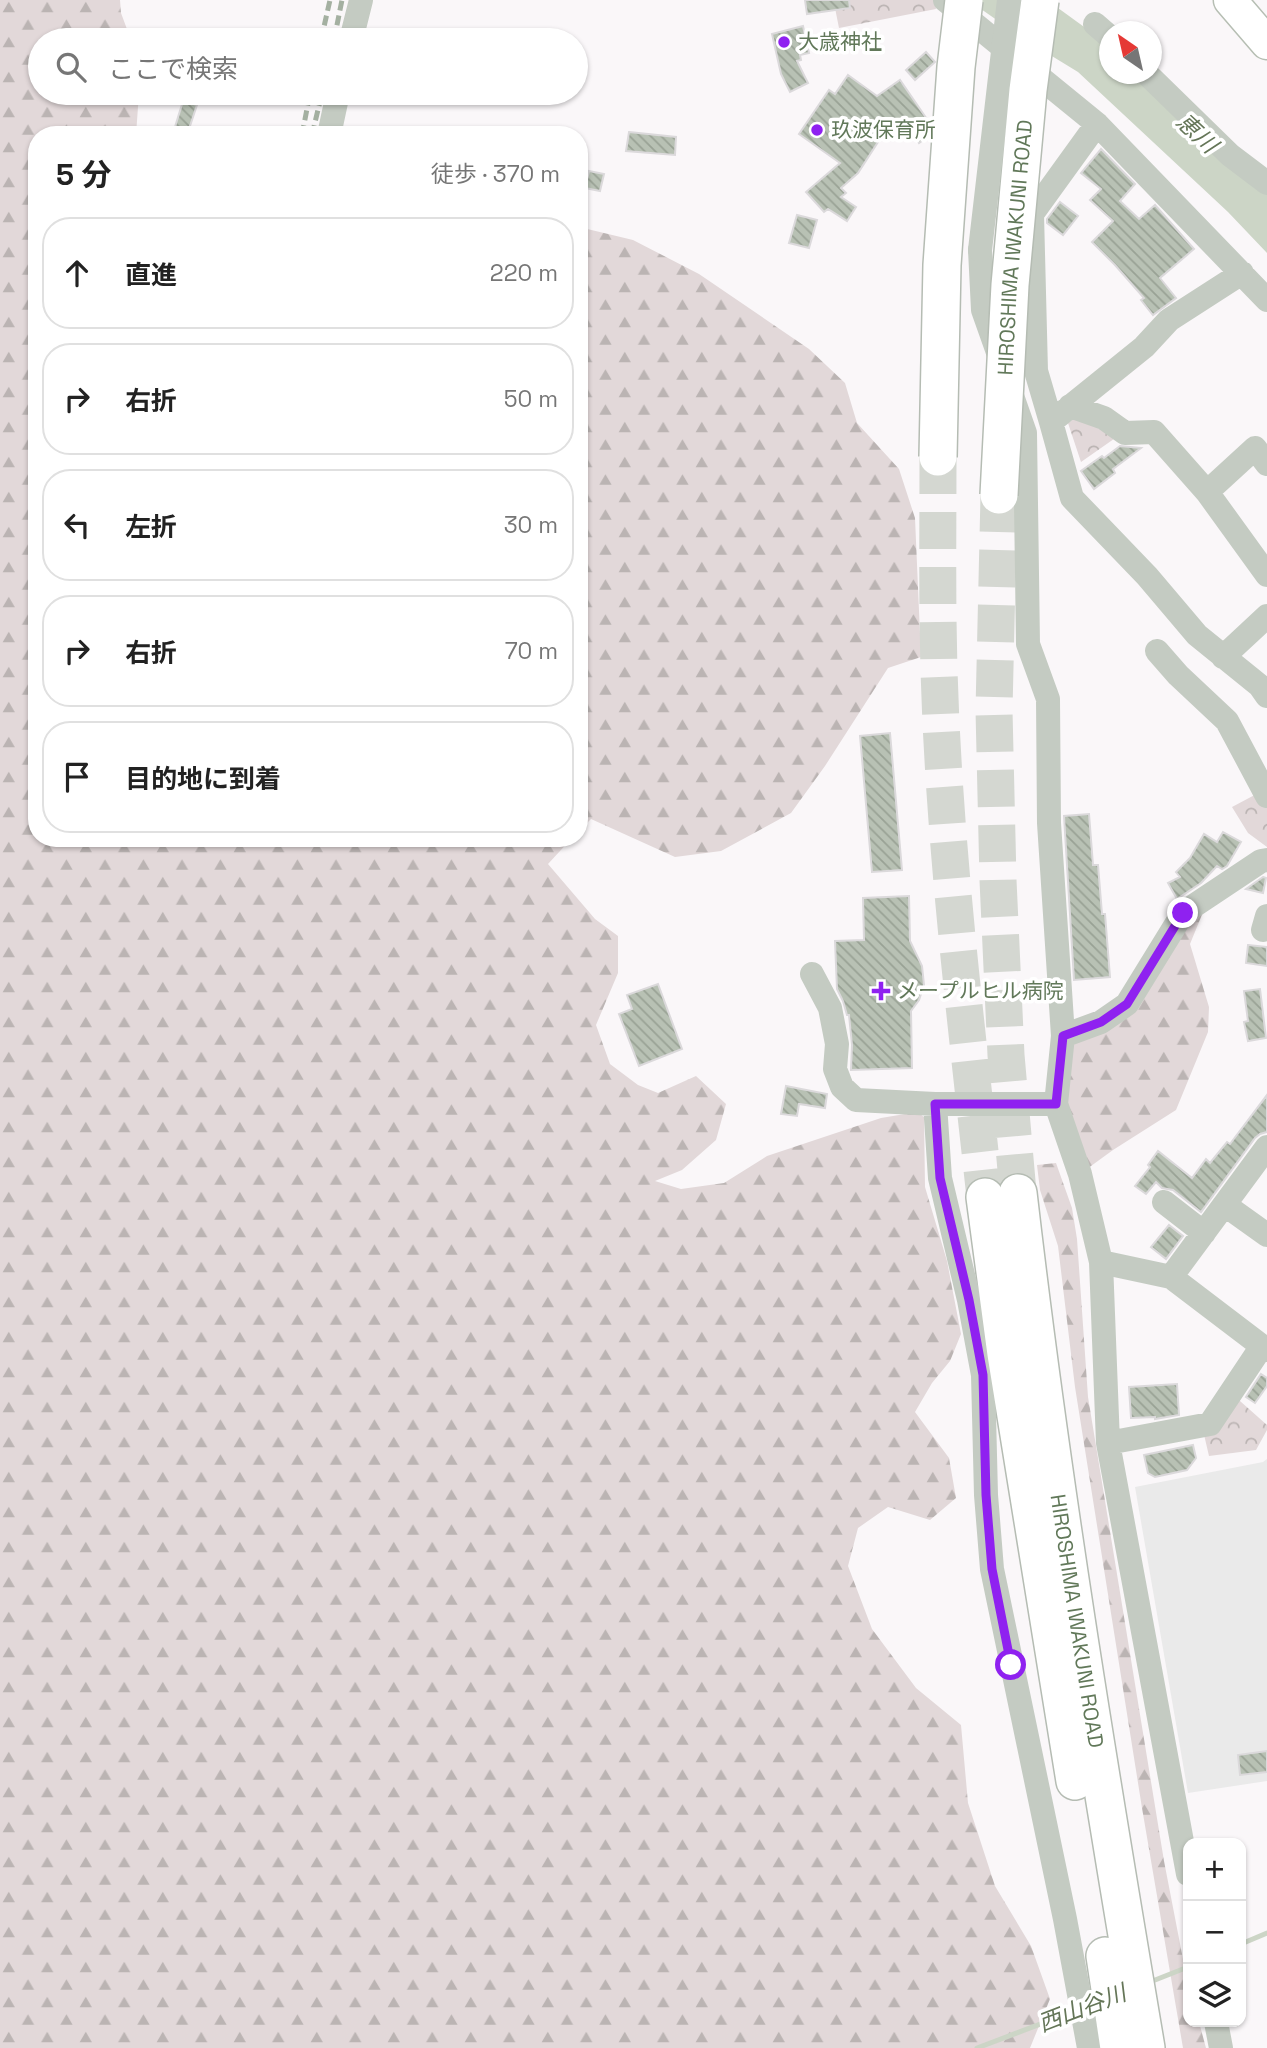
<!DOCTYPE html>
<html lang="ja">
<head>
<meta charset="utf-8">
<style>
  :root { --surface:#fff; --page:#f6f6f6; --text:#222; --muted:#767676; --line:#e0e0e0 }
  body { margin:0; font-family:"Space Grotesk","Noto Sans JP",sans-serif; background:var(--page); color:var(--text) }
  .controls { position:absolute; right:21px; bottom:21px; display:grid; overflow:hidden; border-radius:14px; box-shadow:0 2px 5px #0004 }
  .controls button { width:63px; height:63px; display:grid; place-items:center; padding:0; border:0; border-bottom:2px solid var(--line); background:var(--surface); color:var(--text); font:35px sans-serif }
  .compass { position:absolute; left:1099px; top:21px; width:63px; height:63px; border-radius:50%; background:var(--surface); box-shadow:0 2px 5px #0004; rotate:326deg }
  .stop { position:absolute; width:21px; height:21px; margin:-16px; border:5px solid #8f21f0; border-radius:50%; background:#fff }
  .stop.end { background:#8f21f0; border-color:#fff; box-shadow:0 2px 7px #0008 }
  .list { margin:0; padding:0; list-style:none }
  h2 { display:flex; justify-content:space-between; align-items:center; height:91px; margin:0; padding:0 28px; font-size:30px }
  h2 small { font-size:23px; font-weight:400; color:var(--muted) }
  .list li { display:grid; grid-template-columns:46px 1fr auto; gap:21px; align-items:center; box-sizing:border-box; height:112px; margin:0 14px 14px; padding:0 14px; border:2px solid var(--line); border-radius:28px }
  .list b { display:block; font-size:26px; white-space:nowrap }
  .list em { font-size:23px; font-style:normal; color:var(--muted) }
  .icon { flex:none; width:38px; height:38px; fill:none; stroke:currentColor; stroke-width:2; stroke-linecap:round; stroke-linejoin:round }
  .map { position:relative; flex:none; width:1267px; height:2048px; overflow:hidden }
  .search { position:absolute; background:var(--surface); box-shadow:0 2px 5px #0004; left:28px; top:28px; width:560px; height:77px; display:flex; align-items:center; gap:18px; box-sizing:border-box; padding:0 24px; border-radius:38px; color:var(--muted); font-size:26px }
  .panel { position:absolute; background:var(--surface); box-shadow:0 2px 5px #0004; left:28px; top:126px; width:560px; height:721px; border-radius:28px }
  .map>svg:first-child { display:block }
  .built { fill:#eaeaea }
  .forest { fill:url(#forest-firs) }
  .park { fill:url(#park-crowns) }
  .water { fill:#ccd5c6 }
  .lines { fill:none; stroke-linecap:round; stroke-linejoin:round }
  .stream { stroke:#ccd5c6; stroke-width:5 }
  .building { fill:url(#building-back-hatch); stroke:#dbd9db; stroke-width:2 }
  .highway-tunnel { stroke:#d4d7d1; stroke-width:37; stroke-dasharray:37 18; stroke-linecap:butt }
  .major-casing { stroke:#b6beb3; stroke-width:35 }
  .highway-casing { stroke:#b5bcb3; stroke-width:40 }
  .minor { stroke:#c4cbc2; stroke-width:24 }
  .major { stroke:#fff; stroke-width:32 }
  .highway { stroke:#fff; stroke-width:37 }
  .rail { stroke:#a4b0a1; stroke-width:5; stroke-dasharray:10 5; stroke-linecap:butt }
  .highway-bridge-casing { stroke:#b5bcb3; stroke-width:40; stroke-linecap:butt }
  .minor-bridge { stroke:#c4cbc2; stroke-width:24 }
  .highway-bridge { stroke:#fff; stroke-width:37 }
  .route { stroke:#8f21f0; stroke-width:9 }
  .poi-dot { fill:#8f21f0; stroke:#fff; stroke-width:2.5 }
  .labels { text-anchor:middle; stroke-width:7; stroke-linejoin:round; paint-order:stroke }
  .poi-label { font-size:21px; fill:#617859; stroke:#fff; text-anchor:start }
  .street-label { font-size:21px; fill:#617859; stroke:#fff }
  .water-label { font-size:23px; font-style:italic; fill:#657658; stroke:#fff }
</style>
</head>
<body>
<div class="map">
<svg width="1267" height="2048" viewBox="0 0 1267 2048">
  <defs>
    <pattern id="forest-firs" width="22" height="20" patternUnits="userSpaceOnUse" patternTransform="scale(1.75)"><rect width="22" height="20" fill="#e2d8d9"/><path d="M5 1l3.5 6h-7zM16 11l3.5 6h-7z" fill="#bbb4b3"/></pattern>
    <pattern id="park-crowns" width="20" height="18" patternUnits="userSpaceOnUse" patternTransform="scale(1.75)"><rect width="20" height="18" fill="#e2d8d9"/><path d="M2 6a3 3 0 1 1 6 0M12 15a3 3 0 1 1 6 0" fill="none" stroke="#bbb4b3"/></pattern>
    <pattern id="building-back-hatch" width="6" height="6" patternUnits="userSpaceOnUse" patternTransform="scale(1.75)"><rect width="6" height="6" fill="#b8c1b4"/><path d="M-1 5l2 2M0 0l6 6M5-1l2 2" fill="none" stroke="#99a295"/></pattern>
  </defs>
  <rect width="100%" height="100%" fill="#faf7f9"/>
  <!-- built -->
  <path class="built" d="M1267,1459V1781L1188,1793L1135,1487L1263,1462Z"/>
  <!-- forest -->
  <path class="forest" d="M0,0H120L121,13L131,40H40V93H139L136,135H37V838H572L548,864L595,919L618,936V973L596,1025L610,1064L638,1085L658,1093L696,1076L726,1104L716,1140L682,1170L655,1181L681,1189L724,1183L767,1156L881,1118L917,1112L924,1117L925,1187L947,1261L961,1334L950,1361L932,1383L915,1412L949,1458L956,1498L930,1520L888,1507L858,1528L848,1566L872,1629L916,1688L961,1725L968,1803L995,1886L1031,1946L1050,1999L1030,2048H0Z
    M579,227L633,240L699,274L809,349L845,383L857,423L899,469L915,518L921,657L888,668L825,766L791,813L721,851L675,857L591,819L579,831Z
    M1210,895L1190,944L1209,1007L1208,1032L1176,1110L1113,1150L1080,1174L1056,1104L1063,1036L1101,1022Z
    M1056,1163L1072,1208L1077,1239L1088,1397L1164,1861L1188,1985V2022H1199L1206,2048H1183L1142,1808L1075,1387L1058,1246L1040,1190L1037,1165Z"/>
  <!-- park -->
  <path class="park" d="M849,0H934L936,9L839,28L834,3Z
    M1081,414L1121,434L1081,462L1068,423Z
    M1264,790L1267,796V847L1248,833L1232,807Z
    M1231,1393L1267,1425V1430L1256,1450L1209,1456L1202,1426Z"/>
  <!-- water -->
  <path class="water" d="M968,0H1047L1109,45L1110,74H1144L1267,184V253L1228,212L1078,72L1024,39Z"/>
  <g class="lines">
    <!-- stream -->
    <path class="stream" d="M1241,1944L1267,1933
      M1150,1982L1188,1967
      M977,2048L1075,2011"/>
  </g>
  <!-- building -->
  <path class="building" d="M805,0H849L850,8L807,14Z
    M803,26L809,53L800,55L801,60L797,61L808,83L790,92L781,74L772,34Z
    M926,52L935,62L915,80L906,70Z
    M848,75L877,96L900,80L931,125L930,135L919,143L909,128L902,133L895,124L880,139L858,173L841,188L846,193L841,197L856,207L847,221L828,209L824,212L806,192L840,163L799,134L829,90L835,94Z
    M183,101L197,105L188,132L175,127Z
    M629,132L676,137L675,155L626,151Z
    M1101,149L1135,184L1120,201L1139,219L1155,205L1194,249L1160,278L1176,298L1153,315L1141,300L1144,298L1115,265L1092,242L1113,221L1090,200L1101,189L1081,173Z
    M589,171L604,174L600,191L585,188Z
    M1060,202L1078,216L1063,235L1047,223V219Z
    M797,215L817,220L809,248L789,243Z
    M1120,446L1141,448L1113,469L1115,473L1094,489L1081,471L1102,456L1104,458Z
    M890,733L902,870L872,872L860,736Z
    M1089,814L1093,865H1098L1102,914H1105L1110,977L1074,980L1064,816Z
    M1223,832L1241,842L1227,866L1222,869L1217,866L1201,883L1177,899L1168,883L1180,877L1176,872L1190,858L1204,834L1217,842Z
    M1263,877L1266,878L1263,893L1246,889Z
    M909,896L910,941L922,966L924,985L919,1000L911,1011L912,1068L851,1070L852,1045L849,1015H847L843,1001L837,989L835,941L864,940L863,898Z
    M1248,945L1267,947V966L1246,963Z
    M658,984L682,1049L639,1066L619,1014L632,1009L627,995Z
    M1260,989L1266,1038L1248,1041L1244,1022L1248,1021L1244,991Z
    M786,1086L827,1094L825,1108L799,1104L797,1116L781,1114Z
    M1267,1095V1132L1260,1134L1255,1138L1201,1212L1173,1190L1162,1188L1156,1182L1146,1194L1135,1186L1150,1167L1148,1165L1158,1151L1192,1178L1206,1159L1210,1163L1227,1142L1230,1144Z
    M1169,1225L1183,1236L1166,1259L1151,1247Z
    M1261,1374L1267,1378V1386L1255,1403L1246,1397Z
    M1177,1384L1179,1415L1155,1419V1417L1131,1418L1129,1387Z
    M1193,1445L1196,1458L1187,1470L1155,1477L1148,1473L1144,1455Z
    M1267,1751V1772L1240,1775L1238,1755Z"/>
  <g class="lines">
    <!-- highway-tunnel -->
    <path class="highway-tunnel" d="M938,457C938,528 937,599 939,669C944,846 966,1022 985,1197
      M999,495L994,710L998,880L1006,1055L1018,1193"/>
    <!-- major casing -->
    <g class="major-casing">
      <path id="major" d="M1230,0L1267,43"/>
    </g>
    <!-- highway casing -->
    <g class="highway-casing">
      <g id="highway">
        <path id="s1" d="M1018,1193C1051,1479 1098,1764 1146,2048"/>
        <path d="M985,1197L1006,1354L1075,1781"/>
        <path d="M1105,1956L1119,2048"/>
      </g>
    </g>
    <!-- minor -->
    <path class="minor" d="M945,0L1097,124L1267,300
      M1095,24L1110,37
      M351,40L361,0
      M1147,74L1230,155L1267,183
      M329,135L338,93
      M980,250L983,310L1000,358
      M1242,273L1169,320L1144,347L1051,422L1072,498L1147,576L1197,635L1260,686L1267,696
      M1011,393L1025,433L1028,644L1048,699L1049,823L1063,1036L1056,1104L1080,1174L1101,1262L1108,1443L1188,1874
      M1070,406L1104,418L1125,433L1154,432L1207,492L1267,575
      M1051,422L1036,371L1032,214L1097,124
      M1207,492L1255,448L1267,464
      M1157,651L1178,675L1227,721L1267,796
      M1223,657L1267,616
      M1263,930L1267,916
      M812,974L830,1008L837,1044L835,1069L842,1087L856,1100L935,1104H1056
      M1063,1036L1101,1022L1127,1004L1183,913L1261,861L1267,860
      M935,1104L940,1178L969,1300L983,1375L986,1495L992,1569L1065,1919L1089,2048
      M1164,1202L1204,1233
      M1225,1205L1267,1235
      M1101,1262L1171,1277L1267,1350
      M1171,1277L1267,1147
      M1108,1443L1210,1424L1262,1346
      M1216,2022L1221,2048"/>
    <!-- major -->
    <use href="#major" class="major"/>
    <!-- highway -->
    <use href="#highway" class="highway"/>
    <!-- rail -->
    <path class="rail" d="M321,40L330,0
      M334,40L342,0
      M302,135L310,93
      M312,135L322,93"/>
    <!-- highway-bridge casing -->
    <g class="highway-bridge-casing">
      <g id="highway-bridge">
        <path d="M938,457L942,265L956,67L964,0"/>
        <path id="s2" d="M999,495L1010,285L1028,90L1040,0"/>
      </g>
    </g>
    <!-- minor-bridge -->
    <path class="minor-bridge" d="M980,250L1009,0"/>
    <!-- highway-bridge -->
    <use href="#highway-bridge" class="highway-bridge"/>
  </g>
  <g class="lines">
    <!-- route -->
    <path class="route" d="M1011,1665L992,1569L986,1495L983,1375L969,1300L940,1178L935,1104H1056L1063,1036L1101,1022L1127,1004L1183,913"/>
  </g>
  <!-- markers -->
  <g class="poi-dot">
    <circle cx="784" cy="42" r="7"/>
    <circle cx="817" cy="130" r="7"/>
    <path d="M877.5 980.5h7v7h7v7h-7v7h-7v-7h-7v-7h7z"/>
  </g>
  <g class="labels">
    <!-- poi labels -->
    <g class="poi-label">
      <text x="798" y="49">大歳神社</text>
      <text x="831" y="137">玖波保育所</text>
      <text x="897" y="998">メープルヒル病院</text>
    </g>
    <!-- street labels -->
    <g class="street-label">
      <text dy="7" stroke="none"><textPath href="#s2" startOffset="248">HIROSHIMA IWAKUNI ROAD</textPath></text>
      <text dy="7" stroke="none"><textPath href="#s1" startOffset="432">HIROSHIMA IWAKUNI ROAD</textPath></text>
    </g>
    <!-- water labels -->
    <g class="water-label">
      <text transform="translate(1197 133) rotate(43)" y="8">恵川</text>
      <text transform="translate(1082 2008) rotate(-21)" y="8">西山谷川</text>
    </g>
  </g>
</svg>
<div class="controls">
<button>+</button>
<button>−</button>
<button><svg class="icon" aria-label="layers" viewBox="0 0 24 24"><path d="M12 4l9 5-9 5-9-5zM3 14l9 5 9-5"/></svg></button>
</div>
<svg class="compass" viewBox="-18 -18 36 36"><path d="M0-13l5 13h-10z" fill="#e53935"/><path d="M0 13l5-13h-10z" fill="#767676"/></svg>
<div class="stop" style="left:1011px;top:1665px"></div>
<div class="stop end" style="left:1183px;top:913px"></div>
<div class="search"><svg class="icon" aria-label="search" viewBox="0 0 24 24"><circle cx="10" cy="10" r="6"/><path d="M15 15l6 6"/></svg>ここで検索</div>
<section class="panel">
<h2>5 分<small>徒歩 · 370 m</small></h2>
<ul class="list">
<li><svg class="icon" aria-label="ahead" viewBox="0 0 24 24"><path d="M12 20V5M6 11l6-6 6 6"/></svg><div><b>直進</b></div><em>220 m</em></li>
<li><svg class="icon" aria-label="right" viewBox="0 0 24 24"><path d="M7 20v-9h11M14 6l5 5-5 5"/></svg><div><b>右折</b></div><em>50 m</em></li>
<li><svg class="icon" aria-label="left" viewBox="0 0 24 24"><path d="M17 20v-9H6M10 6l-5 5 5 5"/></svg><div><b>左折</b></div><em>30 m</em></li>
<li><svg class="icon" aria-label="right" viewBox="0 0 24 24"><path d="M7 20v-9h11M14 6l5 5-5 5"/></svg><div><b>右折</b></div><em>70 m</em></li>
<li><svg class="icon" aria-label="arrive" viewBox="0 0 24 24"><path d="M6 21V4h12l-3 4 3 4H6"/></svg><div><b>目的地に到着</b></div></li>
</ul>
</section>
</div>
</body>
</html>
